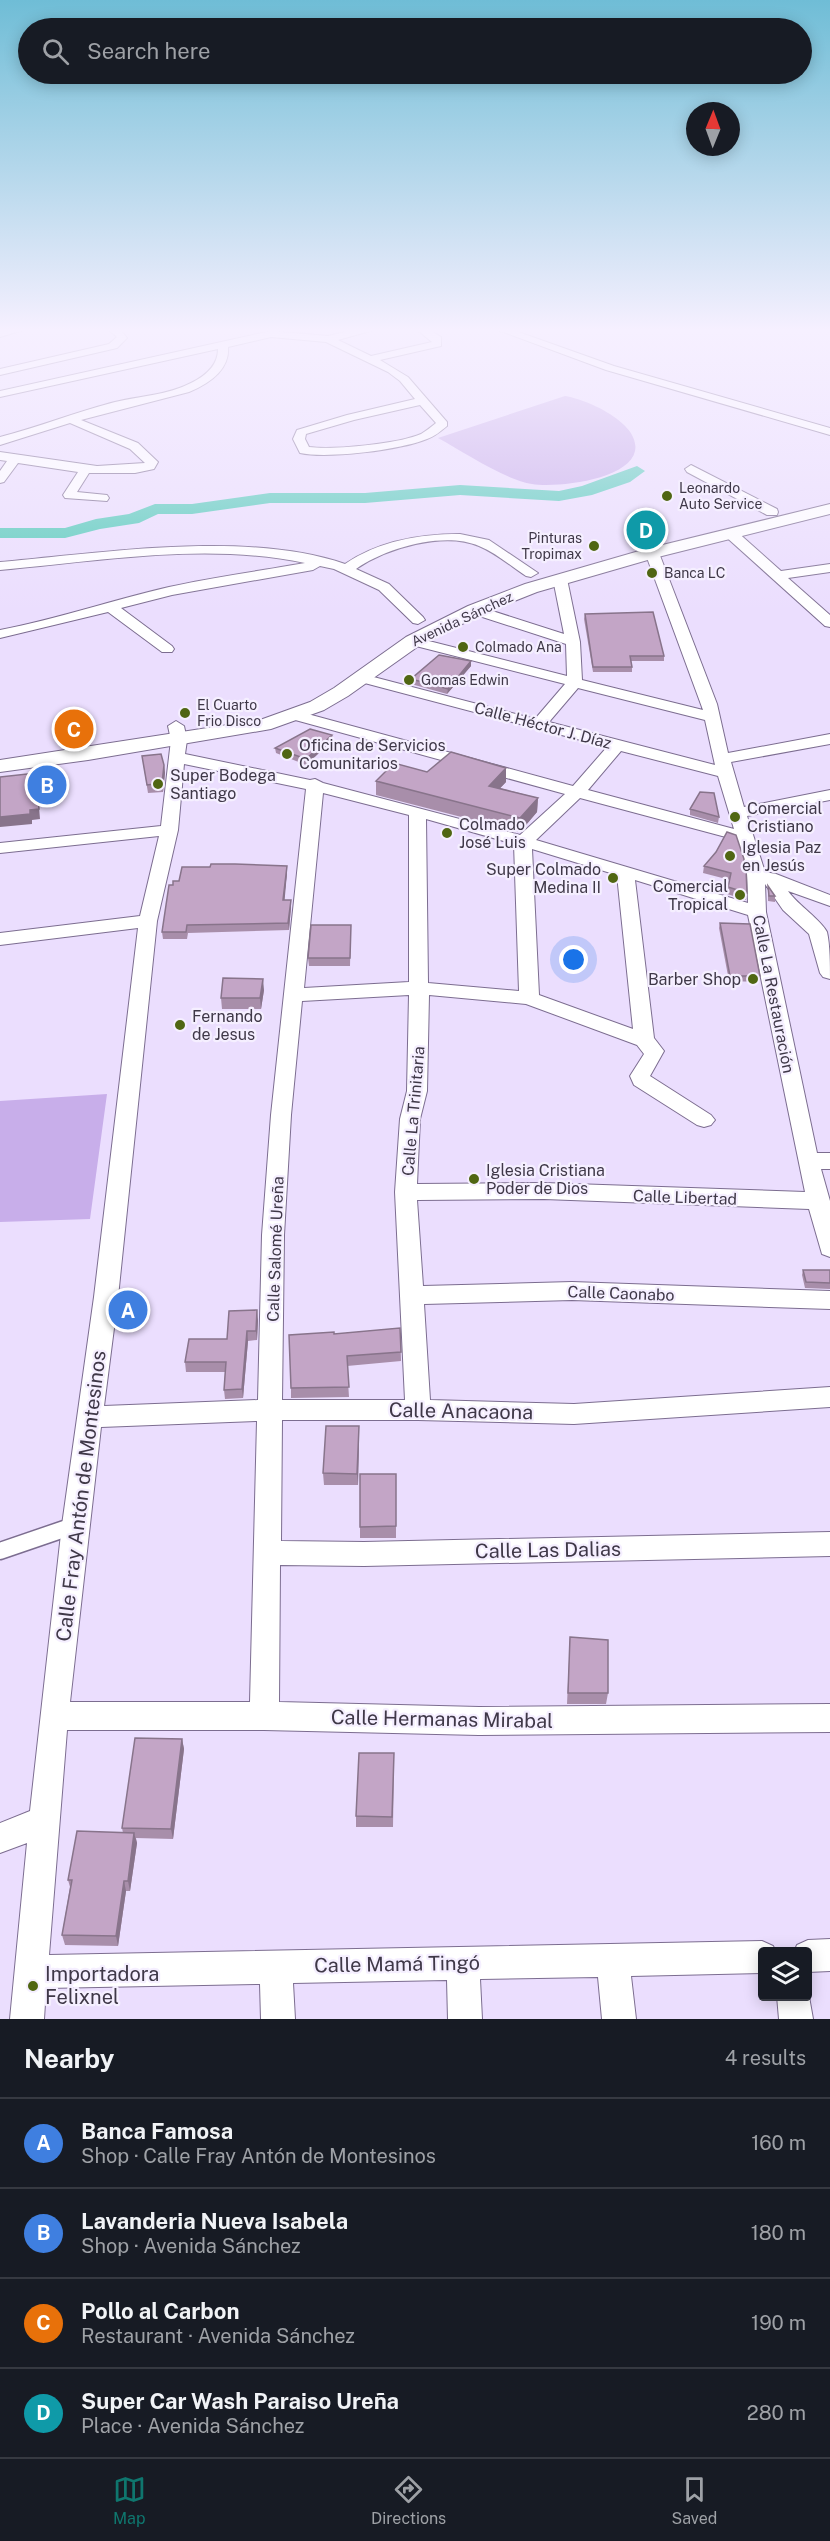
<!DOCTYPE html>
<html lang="en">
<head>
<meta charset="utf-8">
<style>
  :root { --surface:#171b24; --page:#20242c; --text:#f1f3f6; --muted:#9ea1a6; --line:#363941; --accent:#0f766e }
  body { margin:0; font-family:"Public Sans",sans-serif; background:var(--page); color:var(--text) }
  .controls { position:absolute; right:18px; bottom:18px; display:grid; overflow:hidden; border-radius:6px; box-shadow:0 3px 15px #0003 }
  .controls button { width:54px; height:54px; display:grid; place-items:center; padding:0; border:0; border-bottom:2px solid var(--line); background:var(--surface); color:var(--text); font:30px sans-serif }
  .compass { position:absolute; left:686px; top:102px; width:54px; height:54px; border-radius:50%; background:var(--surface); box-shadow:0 3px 15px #0003; rotate:1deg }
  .you { position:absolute; left:574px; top:960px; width:21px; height:21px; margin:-15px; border:4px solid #fff; border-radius:50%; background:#1a73e8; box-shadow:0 0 0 9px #1a73e833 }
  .badge { display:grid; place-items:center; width:39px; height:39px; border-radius:50%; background:var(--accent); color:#fff; font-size:20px; font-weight:700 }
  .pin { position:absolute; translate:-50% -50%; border:3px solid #fff; box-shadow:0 2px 6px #0006 }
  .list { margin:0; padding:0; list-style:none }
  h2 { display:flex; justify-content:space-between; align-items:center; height:78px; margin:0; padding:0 24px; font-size:26px }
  h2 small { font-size:20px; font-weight:400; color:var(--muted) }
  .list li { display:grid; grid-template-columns:39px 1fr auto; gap:18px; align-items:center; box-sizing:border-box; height:90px; padding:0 24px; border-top:2px solid var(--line) }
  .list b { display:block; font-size:22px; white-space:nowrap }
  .list p { margin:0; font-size:20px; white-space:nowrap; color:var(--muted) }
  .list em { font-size:20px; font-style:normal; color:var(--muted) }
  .icon { flex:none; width:33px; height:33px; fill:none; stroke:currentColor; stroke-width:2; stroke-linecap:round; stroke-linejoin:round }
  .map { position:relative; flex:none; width:830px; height:2019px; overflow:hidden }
  .search { position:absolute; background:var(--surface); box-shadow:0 3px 15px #0003; left:18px; right:18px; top:18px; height:66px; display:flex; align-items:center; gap:15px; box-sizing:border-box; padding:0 21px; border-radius:33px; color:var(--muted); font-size:22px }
  .sheet { height:438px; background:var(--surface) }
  nav { display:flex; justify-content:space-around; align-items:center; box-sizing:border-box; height:84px; border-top:2px solid var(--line); background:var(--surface); font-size:16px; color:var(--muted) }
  nav a { display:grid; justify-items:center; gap:3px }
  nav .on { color:var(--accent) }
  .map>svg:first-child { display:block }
  .green { fill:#c8aeea }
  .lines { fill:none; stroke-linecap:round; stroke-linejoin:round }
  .canal { fill:#59cbbc; fill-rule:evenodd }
  .service-casing { stroke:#7c6d90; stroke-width:19 }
  .minor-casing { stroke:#7c6d90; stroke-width:2 }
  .tertiary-casing { stroke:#7c6d90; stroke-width:2 }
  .service { stroke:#fff; stroke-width:16 }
  .minor { fill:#fff; fill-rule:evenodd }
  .tertiary { fill:#fff; fill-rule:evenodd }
  .wall { fill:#a88eaa }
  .shaded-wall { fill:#88748b }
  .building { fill:#c3a5c6; stroke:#88748b; stroke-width:1.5 }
  .poi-dot { fill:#506613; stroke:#f5efff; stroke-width:2 }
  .labels { text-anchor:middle; stroke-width:4.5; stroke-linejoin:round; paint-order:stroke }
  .far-poi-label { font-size:14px; fill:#3f3848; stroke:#f5efff; text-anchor:start }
  .far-street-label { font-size:14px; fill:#3f3848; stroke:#f5efff }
  .street-label { font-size:16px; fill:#3f3848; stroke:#f5efff }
  .poi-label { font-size:16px; fill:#3f3848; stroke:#f5efff; text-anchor:start }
  .near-street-label { font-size:20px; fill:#3f3848; stroke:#f5efff }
  .near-poi-label { font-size:20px; fill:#3f3848; stroke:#f5efff; text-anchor:start }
</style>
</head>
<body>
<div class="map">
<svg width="830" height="2019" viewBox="0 0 830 2019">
  <rect width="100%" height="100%" fill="#ebdefe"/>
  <!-- green -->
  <path class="green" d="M565,396C586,399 641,423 635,451C629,480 556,488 532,484C505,480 464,452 438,438Z
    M107,1094L90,1219L0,1222V1101Z"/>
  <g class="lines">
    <!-- canal -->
    <path class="canal" d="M637,466L645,471L630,482L592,495L559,501L460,495L365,503H270L192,514H158L139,523L100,529L65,538H0V528H65L96,519L129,514L155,504H192L270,493H365L460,485L559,491L582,486Z"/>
    <!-- service casing -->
    <g class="service-casing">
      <path id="service" d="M0,1551L73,1526"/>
    </g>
    <!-- minor casing -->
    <g class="minor-casing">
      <path id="minor" d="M8,329H27L0,337V331Z
        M108,329H120L127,338L117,348L0,375V369L109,344L117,337Z
        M358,329H377L338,340L371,356L432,342L416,329H428L441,337V346L380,360L408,377L447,422V426C441,431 434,437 427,439C400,450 327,459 300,453L293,439L297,430L347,415L415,399L400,381L388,372L326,342L271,337L228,347C230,370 208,384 189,392L81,420L138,443L158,462L154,469L135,473H89L77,492L107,495L109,498L107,501L65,498L63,495L78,472L18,463L4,482L0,483V471L7,461L0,460V452L97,466L145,463L130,449L70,423L0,445V437C39,427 76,412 115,402C140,396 168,395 191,383C205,376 218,366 218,349L0,397V391L271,331L328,336ZM420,405L436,423C431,427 426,431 421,434C398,444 333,450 309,447L305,439L306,434L354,420Z
        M495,329H510L614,366L830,428V435L606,370Z
        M691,465L777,509L778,512L777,515H767L687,472L685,469Z
        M730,529L735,530L781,571L830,564V572L788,578L830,615V627L825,626L725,536L723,533Z
        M460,534L489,540L538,573L531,577L526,576C511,566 496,553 479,546C444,531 386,548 356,569L389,584L423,617L425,620L418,624L413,623L379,590L334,569L320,566L313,570L172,595L121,608L172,646L174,649L172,652H162L108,612L0,638V630C58,619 112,600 169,587C214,577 260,571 305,563C206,542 100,561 0,570V562C103,553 247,530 345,564C379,541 418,534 460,534Z
        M639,540L659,553L717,704L728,753L830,734V744L731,762L744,807L830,790V800L747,816L765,872L776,874L830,895V906L788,891C798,905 821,920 827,932C830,945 830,965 830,979L823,977L820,973L809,934L783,910L765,884L766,912L817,1153H830V1169H821L830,1201V1257L822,1254L809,1209L544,1199L417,1200L423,1286L572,1282L830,1291V1309L572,1300L424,1304L430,1400L574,1404L830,1387V1407L574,1424L418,1420H282L281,1541L364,1542L830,1532V1556L364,1566L280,1565L279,1702L479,1707L830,1704V1732L479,1735L264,1730H67L49,1955L762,1941L773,1946L776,1952H762V1973L631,1976L636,2019H602L598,1977L480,1979L482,2019H448L447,1980L293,1983L295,2019H261L260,1984L46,1988L44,2019H10L27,1843L0,1853V1823L30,1811L62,1525L94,1297L138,928L0,945V933L140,916L159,836L0,853V843L161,826L171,740L168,726L176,721L184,726L187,740L185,754L310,780L315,779L323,783L520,835L565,794L288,718L285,715L293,710L573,786L607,747L357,681L355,678L362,674L535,719L565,684L408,644L406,641L413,637L567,676L566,644L470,613L468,610L470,607H480L564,634L553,579L560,575L567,579L580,642L582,680L703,710L646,555L632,544ZM578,688L705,720L715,765L549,722ZM621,751L718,776L734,829L588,790ZM184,764L306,789L271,1115L262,1235L258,1400L104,1406L118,1297L157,921L178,830ZM323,793L409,815V982L304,988ZM580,798L737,840L747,873L748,903L536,840ZM426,819L514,844L519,991L428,983ZM532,849L617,875L633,1029L539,995ZM635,880L748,915L805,1192L544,1183L417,1184L420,1119L427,1091L429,995L526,1004L637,1045L644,1054L630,1076L634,1085L697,1125L704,1127L711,1125L715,1120L711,1115L650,1076L664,1051L654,1038ZM409,995L407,1091L400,1119L395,1192L405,1400H282L284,1235L291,1115L302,1001ZM257,1421L250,1702H70L101,1427Z
        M830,1939V1971L808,1972V1952H794L797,1945L808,1940Z
        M808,1991L813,2019H779L777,1996H808Z"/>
    </g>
    <!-- tertiary casing -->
    <g class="tertiary-casing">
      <path id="tertiary" d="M830,504V514L658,557L537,592L482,614L420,645L348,696L324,710L271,729L88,760L0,772V760L260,720L310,702L334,688L406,637L468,606L525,584L646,549Z"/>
    </g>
    <!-- service -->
    <use href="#service" class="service"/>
    <!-- minor -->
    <use href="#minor" class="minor"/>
    <!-- tertiary -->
    <use href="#tertiary" class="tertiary"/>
  </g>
  <!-- wall -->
  <path class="wall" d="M585,614L664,656V661H631L632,667V672H593L584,619Z
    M471,661V666L447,694L411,684V679Z
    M333,740L306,765L276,753L275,748Z
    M142,756L164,765L165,773L163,792L148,793Z
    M506,768V782L500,788L538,798L537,812L520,832L376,795V781L427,772Z
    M690,809L719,817L718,823L690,815Z
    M287,866V873L284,900L291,907L289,930L188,933L187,939H163L162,932L173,885L179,881L210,867Z
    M704,866L743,867L747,893L746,900L727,894L730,880L703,873Z
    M768,886L775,896V902L768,901Z
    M720,923L760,976L759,982L729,981L719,928Z
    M351,925L350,966H309L308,958Z
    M264,990L261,1009H222L221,998Z
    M803,1270H830V1289L805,1288L802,1275Z
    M258,1320L257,1340L248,1341L243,1398L225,1399L224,1390L225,1372H186L185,1362L227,1339Z
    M400,1328L401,1361L347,1366L349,1397L291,1398V1388L334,1334Z
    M359,1437L358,1485H324L323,1473Z
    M396,1474V1538H360V1527Z
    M570,1637L608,1693L606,1704H567Z
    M182,1739L184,1749L173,1839L136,1838L137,1843L130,1891H126L118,1946L65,1945L62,1935L70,1887L68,1880L123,1833L122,1828Z
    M394,1764L393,1827H356V1816Z"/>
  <!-- shaded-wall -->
  <path class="shaded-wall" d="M471,661V666L447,694L448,689Z
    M332,735L333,740L306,765V759Z
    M164,765L165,773L163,792L162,783Z
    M506,768V782L489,800V786Z
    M36,773L40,819L32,820V824L0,827V817L30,810Z
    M538,798L537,812L520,832V818Z
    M287,866V873L284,907L283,900Z
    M291,900V907L289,930L288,923Z
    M263,979L264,990L261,1009L260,998Z
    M257,1310L258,1320L257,1340L256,1331Z
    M247,1331L248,1341L243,1398L242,1389Z
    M359,1426V1437L358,1485L357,1474Z
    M182,1739L184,1749L173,1839L171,1829Z
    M134,1833L137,1843L130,1891L128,1881Z
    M124,1881L126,1891L118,1946L116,1936Z"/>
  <!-- building -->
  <path class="building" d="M653,612L664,656H630L632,667H593L585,614Z
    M439,655L471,661L448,689L411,679Z
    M310,729L332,735L306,759L275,748Z
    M451,752L506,768L489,786L538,798L520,818L376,781L394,763L427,772Z
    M161,754L164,765L162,783L147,785L142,756Z
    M36,773L39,809L30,810V814L0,817V777Z
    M700,792L714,793L719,817L690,809Z
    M727,832L736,835L744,859L743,867L746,868L747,893L728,887L731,873L704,866L716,852Z
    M211,864H235L287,866L283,900H291L288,923L187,925L186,932H162L169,885H173V881H179L182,867H210Z
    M768,886L775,896H769Z
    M720,923L750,924L760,976H730Z
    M311,925H351L350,958H308Z
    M223,978L263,979L260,998H221Z
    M803,1270H830V1283L806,1282Z
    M257,1310L256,1331H247L242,1389L224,1390L226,1362H185L189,1339H227L229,1311Z
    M400,1328L401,1352L347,1356L349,1387L291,1388L289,1335L334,1332V1334Z
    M326,1426H359L357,1474L323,1473Z
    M360,1474H396V1526L360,1527Z
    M570,1637L608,1640V1693H568Z
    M135,1738L182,1739L171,1829L122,1828Z
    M359,1753H394L392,1817L356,1816Z
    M77,1831L134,1833L128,1881H124L116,1936L62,1935L72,1880H68Z"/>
  <!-- sky -->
  <linearGradient id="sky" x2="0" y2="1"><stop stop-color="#6fbdd6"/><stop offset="0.54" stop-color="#f6f0ff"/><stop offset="1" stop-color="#f6f0ff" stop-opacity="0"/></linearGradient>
  <rect width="830" height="612" fill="url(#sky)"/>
  <!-- markers -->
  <g class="poi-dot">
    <circle cx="667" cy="496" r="6"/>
    <circle cx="594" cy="546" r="6"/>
    <circle cx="652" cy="573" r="6"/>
    <circle cx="463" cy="647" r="6"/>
    <circle cx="409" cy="680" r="6"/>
    <circle cx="185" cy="713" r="6"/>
    <circle cx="287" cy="754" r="6"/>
    <circle cx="158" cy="784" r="6"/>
    <circle cx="735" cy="817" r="6"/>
    <circle cx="447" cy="833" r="6"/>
    <circle cx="730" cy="856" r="6"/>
    <circle cx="613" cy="878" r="6"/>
    <circle cx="740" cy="895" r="6"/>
    <circle cx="753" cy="979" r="6"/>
    <circle cx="180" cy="1025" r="6"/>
    <circle cx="474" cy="1179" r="6"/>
    <circle cx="33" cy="1986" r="6"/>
  </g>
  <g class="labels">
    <!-- far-poi labels -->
    <g class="far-poi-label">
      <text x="679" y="493">Leonardo<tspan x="679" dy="16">Auto Service</tspan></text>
      <text x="582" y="543" text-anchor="end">Pinturas<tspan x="582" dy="16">Tropimax</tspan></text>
      <text x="664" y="578">Banca LC</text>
      <text x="475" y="652">Colmado Ana</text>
      <text x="421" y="685">Gomas Edwin</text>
      <text x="197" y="710">El Cuarto<tspan x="197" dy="16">Frio Disco</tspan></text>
    </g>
    <!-- far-street labels -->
    <g class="far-street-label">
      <text transform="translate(462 619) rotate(-25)" y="5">Avenida Sánchez</text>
    </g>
    <!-- street labels -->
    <g class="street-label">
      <text transform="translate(543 725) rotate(15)" y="6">Calle Héctor J. Díaz</text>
      <text transform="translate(774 994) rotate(79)" y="6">Calle La Restauración</text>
      <text transform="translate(413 1111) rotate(-85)" y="6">Calle La Trinitaria</text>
      <text transform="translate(685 1197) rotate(2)" y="6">Calle Libertad</text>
      <text transform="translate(275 1249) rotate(-88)" y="6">Calle Salomé Ureña</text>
      <text transform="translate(621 1293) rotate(2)" y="6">Calle Caonabo</text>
    </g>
    <!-- poi labels -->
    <g class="poi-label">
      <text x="299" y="751">Oficina de Servicios<tspan x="299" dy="18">Comunitarios</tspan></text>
      <text x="170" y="781">Super Bodega<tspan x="170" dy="18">Santiago</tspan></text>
      <text x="747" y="814">Comercial<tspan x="747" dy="18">Cristiano</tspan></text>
      <text x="459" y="830">Colmado<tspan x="459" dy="18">José Luis</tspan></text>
      <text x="742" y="853">Iglesia Paz<tspan x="742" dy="18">en Jesús</tspan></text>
      <text x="601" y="875" text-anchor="end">Super Colmado<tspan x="601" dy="18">Medina II</tspan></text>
      <text x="728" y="892" text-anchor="end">Comercial<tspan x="728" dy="18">Tropical</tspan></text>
      <text x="741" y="985" text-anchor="end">Barber Shop</text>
      <text x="192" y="1022">Fernando<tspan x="192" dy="18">de Jesus</tspan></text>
      <text x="486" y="1176">Iglesia Cristiana<tspan x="486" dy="18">Poder de Dios</tspan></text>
    </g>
    <!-- near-street labels -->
    <g class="near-street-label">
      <text transform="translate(461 1411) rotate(1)" y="7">Calle Anacaona</text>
      <text transform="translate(81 1496) rotate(-83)" y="7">Calle Fray Antón de Montesinos</text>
      <text transform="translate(548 1550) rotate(-1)" y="7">Calle Las Dalias</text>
      <text transform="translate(442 1719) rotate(1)" y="7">Calle Hermanas Mirabal</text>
      <text transform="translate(397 1964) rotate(-1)" y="7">Calle Mamá Tingó</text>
    </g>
    <!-- near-poi labels -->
    <g class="near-poi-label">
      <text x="45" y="1981">Importadora<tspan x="45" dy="23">Felixnel</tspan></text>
    </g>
  </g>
</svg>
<div class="controls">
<button><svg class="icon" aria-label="layers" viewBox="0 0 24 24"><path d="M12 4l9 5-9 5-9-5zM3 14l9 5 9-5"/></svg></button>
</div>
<svg class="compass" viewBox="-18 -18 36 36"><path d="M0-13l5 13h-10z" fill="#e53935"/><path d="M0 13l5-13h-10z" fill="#9ea1a6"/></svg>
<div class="you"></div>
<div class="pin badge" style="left:128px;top:1310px;background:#3f7fe0">A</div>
<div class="pin badge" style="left:47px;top:785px;background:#3f7fe0">B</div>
<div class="pin badge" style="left:74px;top:729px;background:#e8710a">C</div>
<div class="pin badge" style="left:646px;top:530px;background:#0f9aa8">D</div>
<div class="search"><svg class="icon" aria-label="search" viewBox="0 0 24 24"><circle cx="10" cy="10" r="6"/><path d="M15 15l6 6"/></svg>Search here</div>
</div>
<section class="sheet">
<h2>Nearby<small>4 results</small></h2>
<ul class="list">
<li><span class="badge" style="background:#3f7fe0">A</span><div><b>Banca Famosa</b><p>Shop · Calle Fray Antón de Montesinos</p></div><em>160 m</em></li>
<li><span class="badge" style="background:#3f7fe0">B</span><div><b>Lavanderia Nueva Isabela</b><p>Shop · Avenida Sánchez</p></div><em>180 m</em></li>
<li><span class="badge" style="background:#e8710a">C</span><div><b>Pollo al Carbon</b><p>Restaurant · Avenida Sánchez</p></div><em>190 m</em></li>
<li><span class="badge" style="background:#0f9aa8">D</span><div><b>Super Car Wash Paraiso Ureña</b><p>Place · Avenida Sánchez</p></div><em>280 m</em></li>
</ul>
</section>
<nav>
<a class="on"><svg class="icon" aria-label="map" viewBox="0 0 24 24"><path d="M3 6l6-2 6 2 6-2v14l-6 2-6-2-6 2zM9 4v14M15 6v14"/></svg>Map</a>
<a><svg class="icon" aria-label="directions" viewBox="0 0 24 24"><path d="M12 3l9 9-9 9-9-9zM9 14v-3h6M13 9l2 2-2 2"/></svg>Directions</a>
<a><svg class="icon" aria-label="saved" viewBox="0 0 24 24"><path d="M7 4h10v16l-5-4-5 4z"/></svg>Saved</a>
</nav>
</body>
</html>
